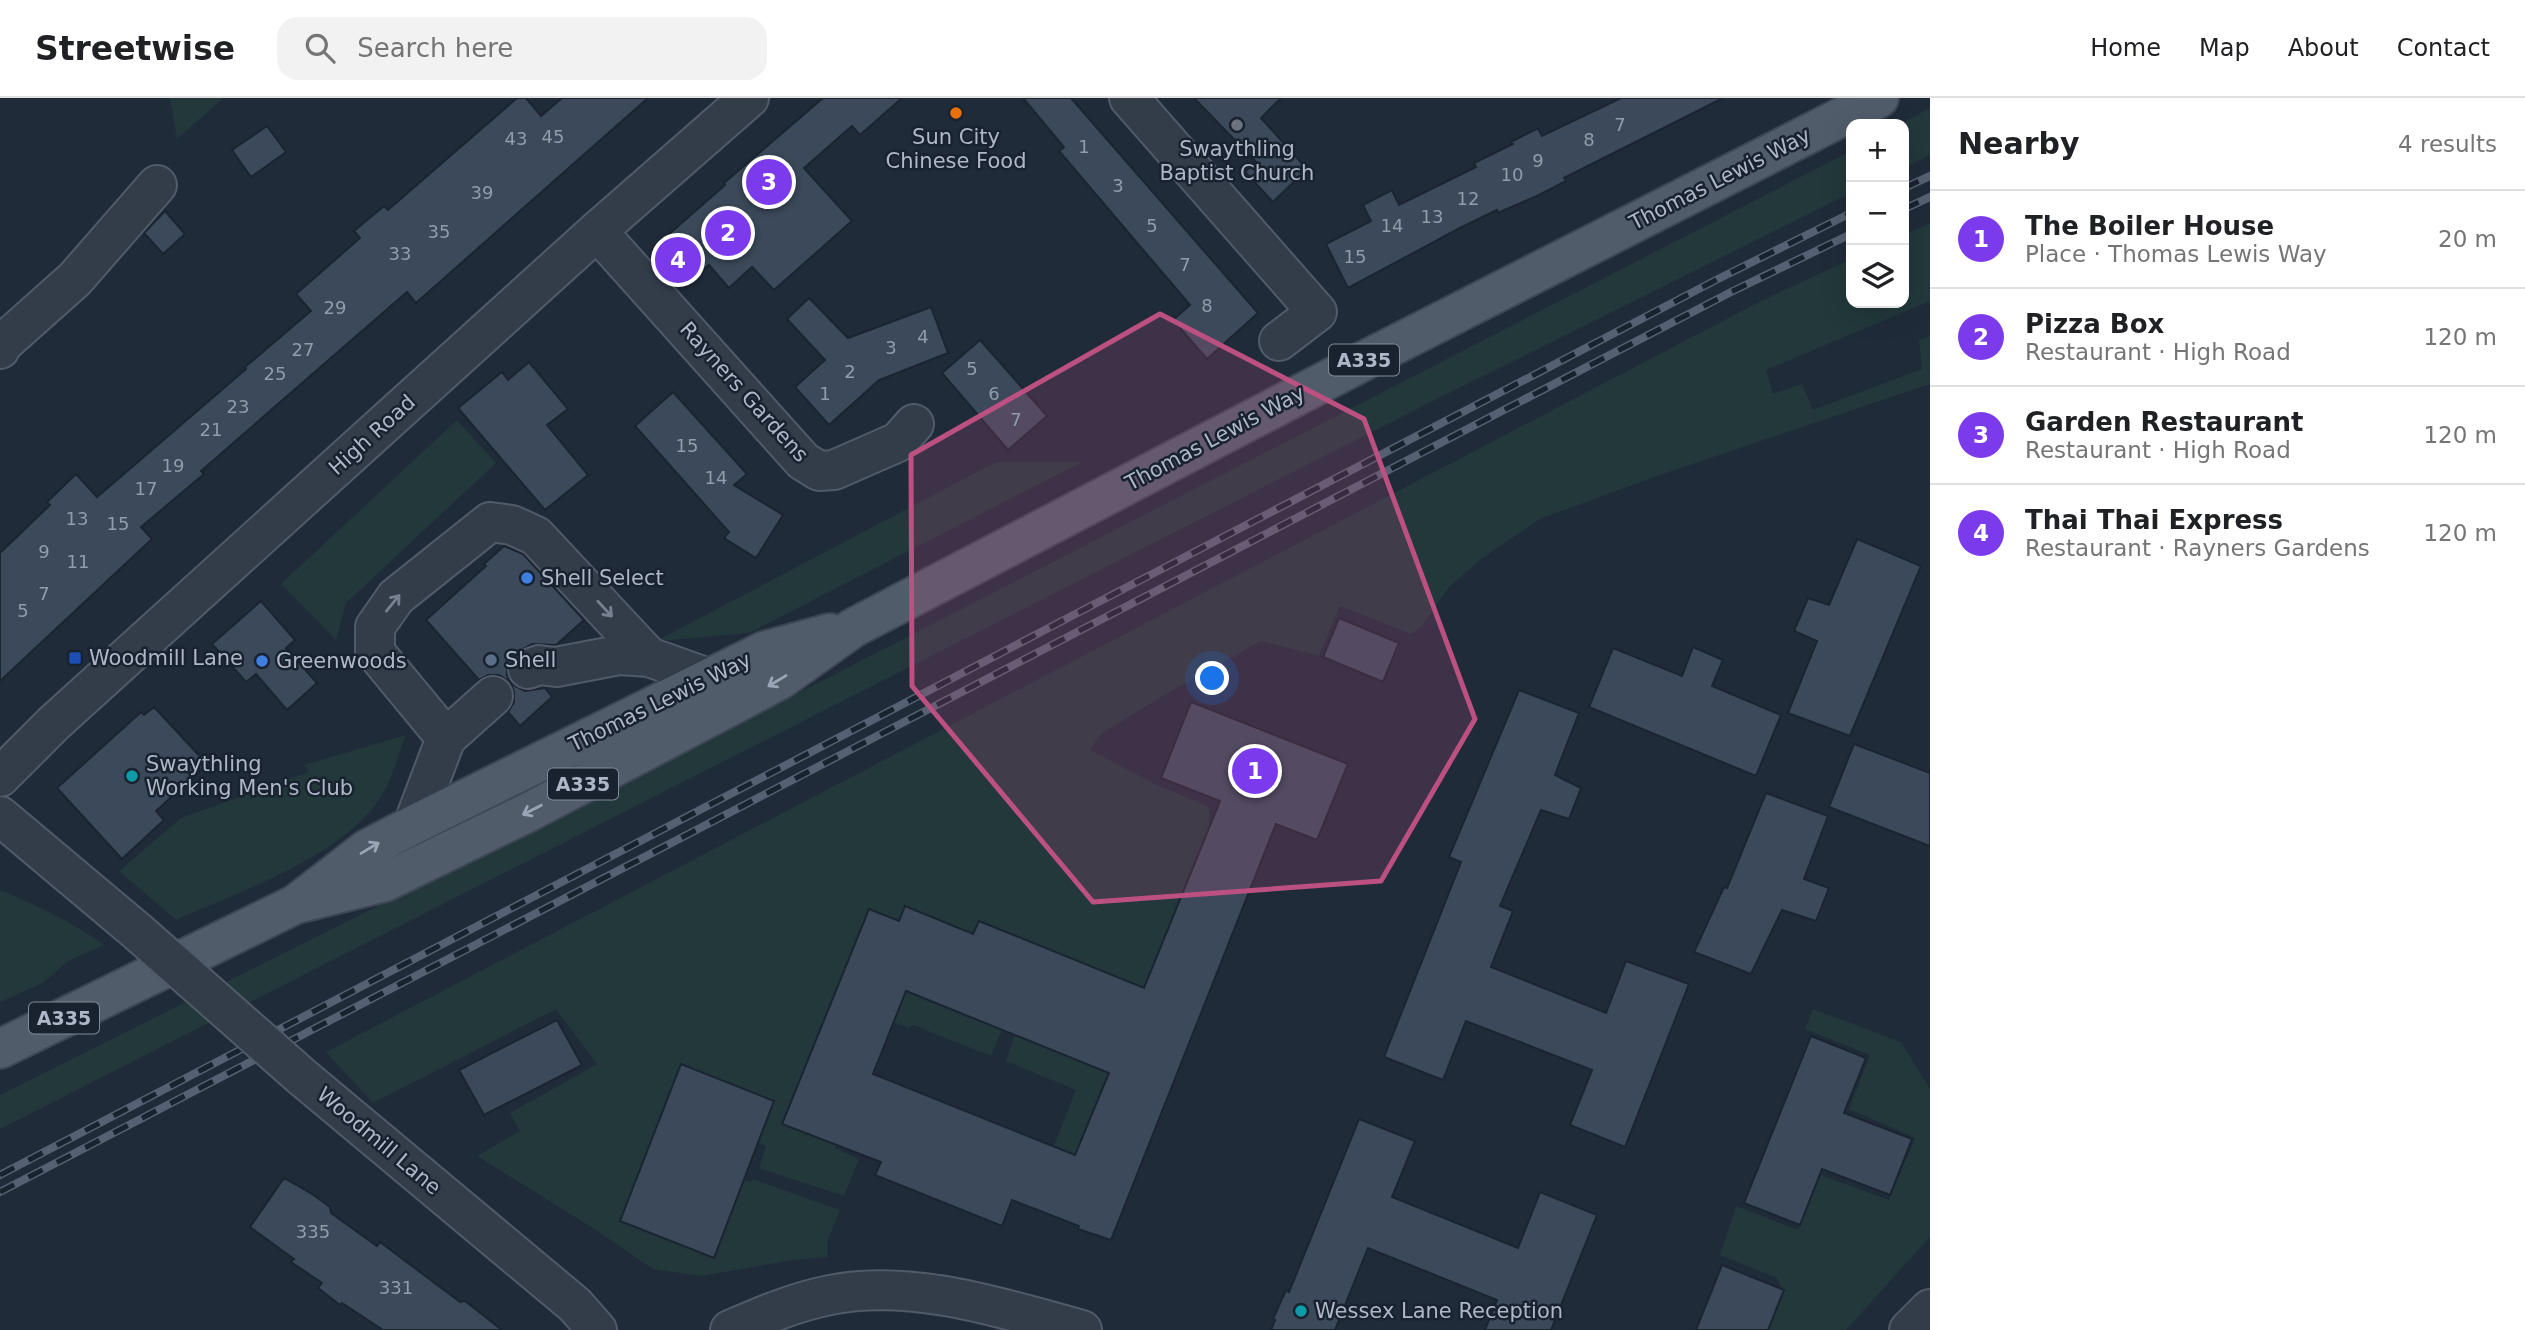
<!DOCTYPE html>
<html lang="en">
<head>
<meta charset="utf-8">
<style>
  :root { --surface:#fff; --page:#f2f2f2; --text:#202124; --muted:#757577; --line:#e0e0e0; --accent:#7c3aed }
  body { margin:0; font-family:"DejaVu Sans",sans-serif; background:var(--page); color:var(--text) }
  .controls { position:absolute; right:21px; top:21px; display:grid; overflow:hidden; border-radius:14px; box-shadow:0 7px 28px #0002 }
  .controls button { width:63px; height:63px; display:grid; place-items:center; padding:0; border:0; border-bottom:2px solid var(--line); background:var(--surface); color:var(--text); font:35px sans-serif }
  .you { position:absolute; left:1213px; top:581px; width:24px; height:24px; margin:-18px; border:5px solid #fff; border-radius:50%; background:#1a73e8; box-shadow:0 0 0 10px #1a73e833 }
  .badge { display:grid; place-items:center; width:46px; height:46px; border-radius:50%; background:var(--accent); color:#fff; font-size:23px; font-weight:700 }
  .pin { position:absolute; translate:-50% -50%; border:4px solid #fff; box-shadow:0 2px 7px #0006 }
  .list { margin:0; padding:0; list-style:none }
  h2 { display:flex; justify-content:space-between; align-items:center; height:91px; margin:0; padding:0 28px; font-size:30px }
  h2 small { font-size:23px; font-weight:400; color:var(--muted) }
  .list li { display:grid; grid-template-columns:46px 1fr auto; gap:21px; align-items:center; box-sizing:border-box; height:98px; padding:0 28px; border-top:2px solid var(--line) }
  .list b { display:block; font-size:26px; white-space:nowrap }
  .list p { margin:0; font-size:23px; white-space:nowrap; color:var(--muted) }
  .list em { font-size:23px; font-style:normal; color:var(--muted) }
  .icon { flex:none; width:38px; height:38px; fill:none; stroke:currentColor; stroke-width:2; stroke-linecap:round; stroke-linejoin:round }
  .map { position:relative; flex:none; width:1930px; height:1232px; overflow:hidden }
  header { display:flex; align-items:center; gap:42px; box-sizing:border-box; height:98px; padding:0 35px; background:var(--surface); border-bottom:2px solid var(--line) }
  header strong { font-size:33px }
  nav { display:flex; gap:38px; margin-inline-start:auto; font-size:24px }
  .search { width:490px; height:63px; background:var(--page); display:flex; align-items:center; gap:18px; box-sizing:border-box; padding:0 24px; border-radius:21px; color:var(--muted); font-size:26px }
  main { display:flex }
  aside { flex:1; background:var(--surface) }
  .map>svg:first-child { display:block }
  .green { fill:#22383b }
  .building { fill:#3b495a; stroke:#1b2431; stroke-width:2; fill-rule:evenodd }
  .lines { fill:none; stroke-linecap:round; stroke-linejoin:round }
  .minor-casing { stroke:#515a68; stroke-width:42 }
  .major-casing { stroke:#3d4654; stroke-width:42 }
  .minor { stroke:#333d4a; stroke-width:38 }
  .major { stroke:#515c6b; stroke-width:38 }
  .rail-casing { stroke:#556172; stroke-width:8 }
  .rail { stroke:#19222f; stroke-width:5; stroke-dasharray:16; stroke-linecap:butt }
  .minor-bridge-casing { stroke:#515a68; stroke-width:42; stroke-linecap:butt }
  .minor-bridge { stroke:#333d4a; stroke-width:38 }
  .oneway { stroke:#77808f }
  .oneway2 { stroke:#9ba5b5 }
  .marked { fill:#bb5081; fill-opacity:0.2; stroke:#bb5081; stroke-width:5; stroke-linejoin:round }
  .food-dot { fill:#e8710a; stroke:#19222f; stroke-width:2.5 }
  .worship-dot { fill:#6b7280; stroke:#19222f; stroke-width:2.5 }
  .shop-dot { fill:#3f7fe0; stroke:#19222f; stroke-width:2.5 }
  .transit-dot { fill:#1a4fb4; stroke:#19222f; stroke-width:2.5 }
  .service-dot { fill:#5c6f8a; stroke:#19222f; stroke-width:2.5 }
  .culture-dot { fill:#0f9aa8; stroke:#19222f; stroke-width:2.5 }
  .labels { text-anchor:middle; stroke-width:5; stroke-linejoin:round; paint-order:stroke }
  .number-label { font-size:18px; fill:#919cac }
  .shield { fill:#19222f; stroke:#818a99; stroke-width:2 }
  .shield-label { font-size:19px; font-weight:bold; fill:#aeb7c7 }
  .poi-label { font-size:21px; fill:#aeb7c7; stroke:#19222f; text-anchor:start }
  .street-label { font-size:21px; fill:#aeb7c7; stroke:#19222f }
</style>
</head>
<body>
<header>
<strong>Streetwise</strong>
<div class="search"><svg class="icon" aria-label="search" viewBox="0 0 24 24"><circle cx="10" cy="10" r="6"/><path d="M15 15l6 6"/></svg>Search here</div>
<nav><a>Home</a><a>Map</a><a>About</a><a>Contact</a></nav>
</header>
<main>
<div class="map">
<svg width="1930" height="1232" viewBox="0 0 1930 1232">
  <rect width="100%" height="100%" fill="#202b3a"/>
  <!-- green -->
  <path class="green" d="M170,0H223L177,41Z
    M1930,10V57L1904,70V26H1900Z
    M1851,53V95L1431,304L0,1031V997L606,694Z
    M1930,125V203L1766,272L1773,296L1802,286L1813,312L1922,271L1919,242L1930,238V286L1657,378L1540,421L1481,461L1449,489L1421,529L1411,536L1340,508L1319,558L1261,543L1166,596L1101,636L1090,652L1157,687L1209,709V731L1050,1117L1031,1105L1076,992L1006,963L1015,937L1103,873L979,823L945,908L1002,931L991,958L913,927L908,930L893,924L928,838L905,808L899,823L869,811L790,1006L837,1047L835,1050L859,1061L844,1098L759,1070L766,1048L758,1045L774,1003L681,966L620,1123L714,1160L744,1082L751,1084L752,1081L840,1112L827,1144V1159L794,1162L701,1178L653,1171L596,1132L477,1058L520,1033L510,1015L597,966L556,911L373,1005L326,954L1761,203L1851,161V205H1904V137Z
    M457,322L496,365L346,505L336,542L281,486Z
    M996,364H1082L749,535L656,543Z
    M406,637C398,658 391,684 379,702C337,761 241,793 176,822L119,773L181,720L309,674L304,667Z
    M0,792C36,807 73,824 104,847L68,863L43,885L0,904Z
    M1813,911L1901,944L1930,991V1139L1846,1232H1767L1783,1194L1777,1180L1720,1157L1736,1108L1798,1132L1821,1077L1889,1102L1915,1040L1849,1011L1870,957L1805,931Z"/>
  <!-- building -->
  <path class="building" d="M517,0H526L541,18L562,0H648L416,205L407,194L201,373L204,376L141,429L152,441L0,583V455L50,407L47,404L76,376L97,399L246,271L245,269L311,213L296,196L360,140L354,133L384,108L388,112Z
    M823,0H902L860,37L852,28L804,70L852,123L774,192L752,169L729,190L709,167L685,188L652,151L725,87L724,85Z
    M1023,0H1071L1258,215L1207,261L1173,222L1190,207L1059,53L1064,49Z
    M1194,0H1281L1261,20L1307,71L1273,104L1245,74L1256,64Z
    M1621,0H1723L1564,80L1566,83L1539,97L1498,115L1497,112L1460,130L1348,190L1326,146L1371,123L1363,107L1392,92L1399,107L1476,69L1474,65L1513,46L1511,44L1538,30L1542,38Z
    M267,28L286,54L251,79L232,52Z
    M165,113L185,136L163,156L144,135Z
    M809,200L848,240L931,209L948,255L879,282L829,327L795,289L825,262L787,221Z
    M980,242L1047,318L1008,352L942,275Z
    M529,264L568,311L547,327L588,377L545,412L458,310L502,274L508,282Z
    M673,294L747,376L734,387L783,417L756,460L724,440L729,434L635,328Z
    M1857,441L1921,468L1850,638L1788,615L1817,543L1794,533L1808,500L1829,507Z
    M504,448L523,456L584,522L556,547L532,546L511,558L507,567V578L513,587L525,593L545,590L552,599L520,628L508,614L514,604V594L510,584L499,577H488L479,582L426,522L486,468L484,466Z
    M261,503L295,542L286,550L317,585L287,612L256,576L246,584L212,546Z
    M1339,520L1399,545L1383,584L1323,559Z
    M1693,549L1723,562L1712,588L1781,617L1756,678L1589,609L1613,550L1682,578Z
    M1519,592L1579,615L1555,677L1581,690L1569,721L1541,712L1500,808L1513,813L1491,869L1606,915L1626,863L1689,886L1625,1049L1570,1027L1592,972L1466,923L1443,982L1384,959L1461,764L1449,759Z
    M1191,604L1348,666L1317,742L1276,726L1111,1142L1078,1131L1079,1128L1012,1102L1002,1128L875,1077L881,1064L782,1026L869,811L899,823L905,808L973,836L979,823L1144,890L1220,703L1161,680ZM906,893L1109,975L1075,1057L873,976Z
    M154,609L207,666L156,713L164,722L122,761L57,690L141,614L144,617Z
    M1854,646L1930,675V748L1829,709Z
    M1766,695L1828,718L1804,781L1829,790L1816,823L1782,812L1751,876L1694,854L1724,789L1727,790Z
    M557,922L582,967L484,1017L459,972Z
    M1811,938L1866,960L1844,1015L1912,1041L1890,1097L1822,1071L1800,1127L1744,1105Z
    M681,966L774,1003L714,1160L620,1123Z
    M1359,1021L1415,1043L1392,1099L1518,1150L1540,1094L1597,1117L1551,1232H1485L1497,1202L1368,1150L1335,1232H1271L1275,1222L1273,1221L1286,1192L1289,1194Z
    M284,1080L312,1096L330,1109L331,1115L377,1148L380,1144L460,1204L465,1203L502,1232H383L342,1205L340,1207L318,1190L322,1185L291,1164L294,1161L250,1129Z
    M1722,1167L1784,1192L1768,1232H1696Z"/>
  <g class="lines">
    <!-- minor casing -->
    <g class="minor-casing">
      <path id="minor" d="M1129,0L1317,214L1279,243
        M597,133L803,363L819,373L834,372L898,344L914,326
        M0,251L2,246L75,181L157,87
        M528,571L539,567L556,569L619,557L649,559L708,580
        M446,640L375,554V529L396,499L490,424L512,427L536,438L649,559
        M0,679L54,625L597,133L749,0
        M0,718L138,834
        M413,727L446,640L493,598
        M301,978L575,1207L597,1232
        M730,1232C762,1218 795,1204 830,1197C911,1180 1005,1211 1082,1232
        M1909,1232L1930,1211"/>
    </g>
    <!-- major casing -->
    <g class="major-casing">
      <path id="major" d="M296,806L385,784L529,714L780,582L853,530L1377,256L1879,0
        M0,951L296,806L367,751L413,727L764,553L830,535"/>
    </g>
    <!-- minor -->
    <use href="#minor" class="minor"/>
    <!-- major -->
    <use href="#major" class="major"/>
    <!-- rail casing -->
    <g class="rail-casing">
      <path id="rail" d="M1904,90L1930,78
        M1904,111L1930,99
        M0,1077L1716,182L1851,115
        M0,1094L1731,194L1851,136"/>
    </g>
    <!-- rail -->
    <use href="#rail" class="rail"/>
    <!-- minor-bridge casing -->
    <g class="minor-bridge-casing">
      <path id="minor-bridge" d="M138,834L301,978"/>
    </g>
    <!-- minor-bridge -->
    <use href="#minor-bridge" class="minor-bridge"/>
  </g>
  <!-- one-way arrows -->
  <defs><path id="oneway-shaft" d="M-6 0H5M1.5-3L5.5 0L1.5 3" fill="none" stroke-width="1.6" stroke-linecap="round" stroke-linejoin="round" transform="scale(1.75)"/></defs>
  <g class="oneway">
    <use href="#oneway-shaft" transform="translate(393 505) rotate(-51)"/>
    <use href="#oneway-shaft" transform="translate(605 511) rotate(47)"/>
  </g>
  <g class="oneway2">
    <use href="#oneway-shaft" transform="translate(777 583) rotate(149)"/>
    <use href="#oneway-shaft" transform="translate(532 712) rotate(153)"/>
    <use href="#oneway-shaft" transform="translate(370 750) rotate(-31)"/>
  </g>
  <!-- marked area -->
  <path class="marked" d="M1160,216L1364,321L1475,621L1381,783L1093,804L912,588L911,357Z"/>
  <!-- markers -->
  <circle class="food-dot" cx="956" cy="15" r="7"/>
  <circle class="worship-dot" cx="1237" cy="27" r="7"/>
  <g class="shop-dot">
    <circle cx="527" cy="480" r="7"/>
    <circle cx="262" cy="563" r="7"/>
  </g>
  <rect class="transit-dot" x="68" y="553" width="14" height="14" rx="3.5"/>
  <circle class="service-dot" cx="491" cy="562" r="7"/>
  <g class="culture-dot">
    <circle cx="132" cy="678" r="7"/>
    <circle cx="1301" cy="1213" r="7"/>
  </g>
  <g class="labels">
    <!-- number labels -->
    <g class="number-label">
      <text x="1620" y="33">7</text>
      <text x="553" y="45">45</text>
      <text x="516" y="47">43</text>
      <text x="1589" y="48">8</text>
      <text x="1084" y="55">1</text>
      <text x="1538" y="69">9</text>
      <text x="1512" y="83">10</text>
      <text x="1118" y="94">3</text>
      <text x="482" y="101">39</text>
      <text x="1468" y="107">12</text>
      <text x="1432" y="125">13</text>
      <text x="1152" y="134">5</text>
      <text x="1392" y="134">14</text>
      <text x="439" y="140">35</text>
      <text x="400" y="162">33</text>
      <text x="1355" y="165">15</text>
      <text x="1185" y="173">7</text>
      <text x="1207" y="214">8</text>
      <text x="335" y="216">29</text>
      <text x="923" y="245">4</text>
      <text x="891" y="256">3</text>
      <text x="303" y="258">27</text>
      <text x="972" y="277">5</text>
      <text x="850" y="280">2</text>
      <text x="275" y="282">25</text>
      <text x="825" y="302">1</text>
      <text x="994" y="302">6</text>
      <text x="238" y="315">23</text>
      <text x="1016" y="328">7</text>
      <text x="211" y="338">21</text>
      <text x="687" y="354">15</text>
      <text x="173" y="374">19</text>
      <text x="716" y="386">14</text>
      <text x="146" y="397">17</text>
      <text x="77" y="427">13</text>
      <text x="118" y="432">15</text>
      <text x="44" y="460">9</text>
      <text x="78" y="470">11</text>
      <text x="44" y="502">7</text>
      <text x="23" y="519">5</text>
      <text x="313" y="1140">335</text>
      <text x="396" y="1196">331</text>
    </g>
    <!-- shield labels -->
    <g class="shield">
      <rect x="1329" y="246.5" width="70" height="31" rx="5"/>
      <rect x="548" y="670.5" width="70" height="31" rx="5"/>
      <rect x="29" y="904.5" width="70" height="31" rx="5"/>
    </g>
    <g class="shield-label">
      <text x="1364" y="269">A335</text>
      <text x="583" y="693">A335</text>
      <text x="64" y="927">A335</text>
    </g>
    <!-- poi labels -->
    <g class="poi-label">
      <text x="956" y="46" text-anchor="middle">Sun City<tspan x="956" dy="24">Chinese Food</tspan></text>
      <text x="1237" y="58" text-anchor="middle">Swaythling<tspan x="1237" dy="24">Baptist Church</tspan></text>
      <text x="541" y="487">Shell Select</text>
      <text x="89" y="567">Woodmill Lane</text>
      <text x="505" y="569">Shell</text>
      <text x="276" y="570">Greenwoods</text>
      <text x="146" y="673">Swaythling<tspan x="146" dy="24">Working Men's Club</tspan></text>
      <text x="1315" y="1220">Wessex Lane Reception</text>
    </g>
    <!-- street labels -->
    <g class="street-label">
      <text transform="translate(1720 81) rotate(-27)" y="7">Thomas Lewis Way</text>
      <text transform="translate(744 294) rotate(48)" y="7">Rayners Gardens</text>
      <text transform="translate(372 337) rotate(-42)" y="7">High Road</text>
      <text transform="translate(1215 340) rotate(-28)" y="7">Thomas Lewis Way</text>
      <text transform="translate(660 604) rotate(-26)" y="7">Thomas Lewis Way</text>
      <text transform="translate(379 1043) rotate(40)" y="7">Woodmill Lane</text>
    </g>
  </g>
</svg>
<div class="controls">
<button>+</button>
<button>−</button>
<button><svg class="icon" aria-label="layers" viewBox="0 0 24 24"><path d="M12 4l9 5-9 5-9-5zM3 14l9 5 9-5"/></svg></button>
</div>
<div class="you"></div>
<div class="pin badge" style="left:1255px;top:673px">1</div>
<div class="pin badge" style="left:728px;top:135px">2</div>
<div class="pin badge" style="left:769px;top:84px">3</div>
<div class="pin badge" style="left:678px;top:162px">4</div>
</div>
<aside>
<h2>Nearby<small>4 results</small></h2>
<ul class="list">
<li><span class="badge">1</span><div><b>The Boiler House</b><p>Place · Thomas Lewis Way</p></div><em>20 m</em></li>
<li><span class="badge">2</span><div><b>Pizza Box</b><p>Restaurant · High Road</p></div><em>120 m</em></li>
<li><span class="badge">3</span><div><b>Garden Restaurant</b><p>Restaurant · High Road</p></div><em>120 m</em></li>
<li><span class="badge">4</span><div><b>Thai Thai Express</b><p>Restaurant · Rayners Gardens</p></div><em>120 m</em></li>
</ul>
</aside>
</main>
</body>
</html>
